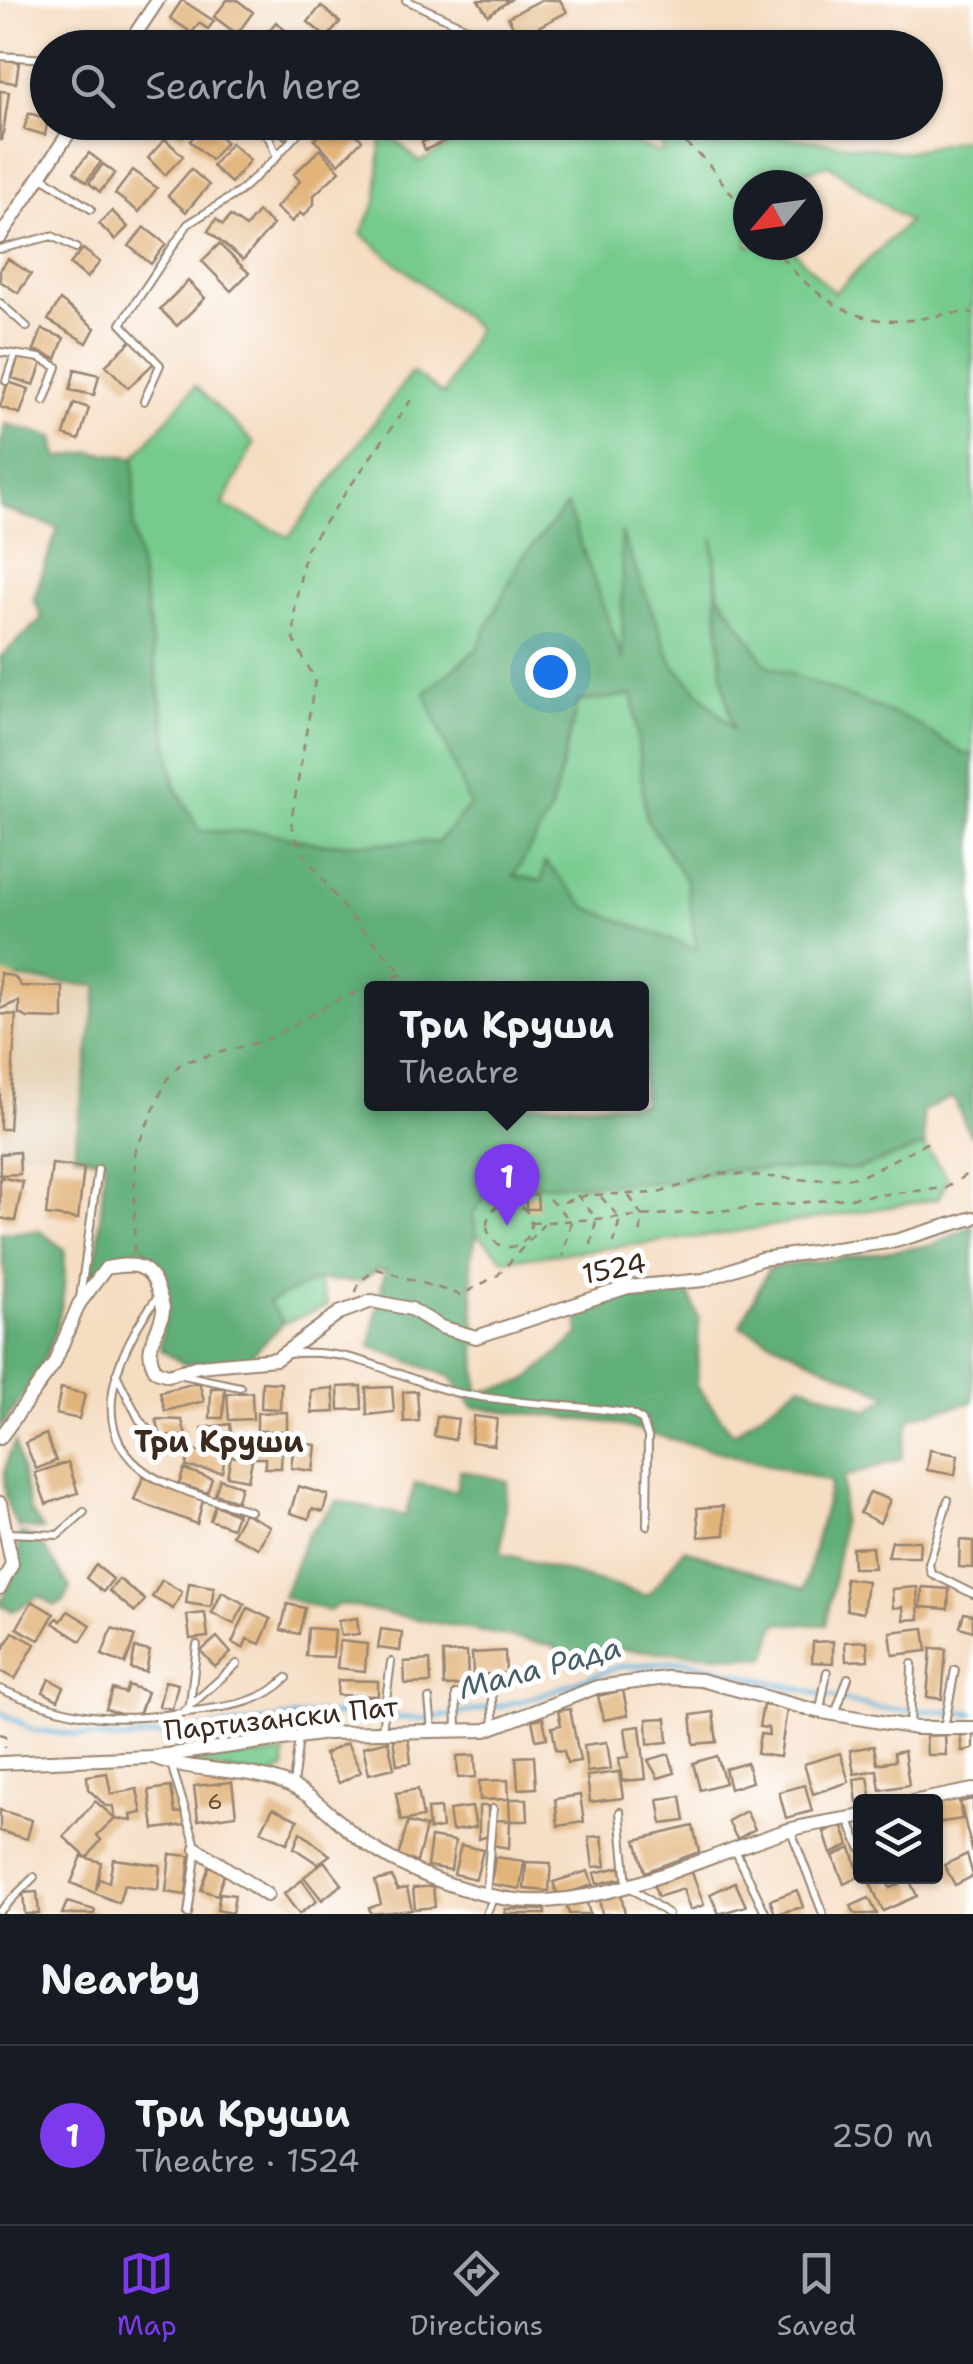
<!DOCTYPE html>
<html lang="en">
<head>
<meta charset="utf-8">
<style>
  :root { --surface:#171b24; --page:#242831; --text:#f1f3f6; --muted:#9ea1a6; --line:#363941; --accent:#7c3aed }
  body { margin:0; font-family:"Shantell Sans",sans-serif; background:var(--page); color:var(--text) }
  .controls { position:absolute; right:30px; bottom:30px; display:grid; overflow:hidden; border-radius:10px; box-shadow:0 2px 8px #0004 }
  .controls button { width:90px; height:90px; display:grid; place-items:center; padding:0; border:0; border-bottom:2px solid var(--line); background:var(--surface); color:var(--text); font:50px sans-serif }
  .compass { position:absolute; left:733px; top:170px; width:90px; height:90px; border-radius:50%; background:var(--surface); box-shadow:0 2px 8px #0004; rotate:241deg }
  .you { position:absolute; left:550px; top:672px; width:35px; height:35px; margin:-25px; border:8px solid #fff; border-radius:50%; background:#1a73e8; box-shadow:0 0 0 15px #1a73e833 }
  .badge { display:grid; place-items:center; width:65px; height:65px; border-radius:50%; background:var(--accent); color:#fff; font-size:32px; font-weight:700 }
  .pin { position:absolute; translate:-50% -82px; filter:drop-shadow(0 2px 5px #0008) }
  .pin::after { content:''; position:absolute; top:52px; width:35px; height:30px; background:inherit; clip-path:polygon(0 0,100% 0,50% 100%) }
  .popup { position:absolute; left:364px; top:981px; width:285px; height:130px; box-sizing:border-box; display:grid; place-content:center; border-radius:10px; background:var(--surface); filter:drop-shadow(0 2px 8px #0005); font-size:32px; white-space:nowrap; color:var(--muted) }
  .popup b { font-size:38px; color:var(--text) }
  .popup::after { content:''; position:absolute; left:50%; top:100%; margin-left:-20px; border:20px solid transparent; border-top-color:var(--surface) }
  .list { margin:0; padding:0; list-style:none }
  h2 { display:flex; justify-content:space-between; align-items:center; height:130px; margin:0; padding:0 40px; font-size:42px }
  h2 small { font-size:32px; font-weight:400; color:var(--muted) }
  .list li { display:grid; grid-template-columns:65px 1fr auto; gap:30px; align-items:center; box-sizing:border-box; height:180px; padding:0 40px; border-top:2px solid var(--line) }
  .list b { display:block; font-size:38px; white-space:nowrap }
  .list p { margin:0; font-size:32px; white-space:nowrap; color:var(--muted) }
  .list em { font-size:32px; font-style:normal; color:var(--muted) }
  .icon { flex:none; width:55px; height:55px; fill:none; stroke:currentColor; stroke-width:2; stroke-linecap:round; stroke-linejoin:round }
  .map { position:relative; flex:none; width:973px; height:1914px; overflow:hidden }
  .search { position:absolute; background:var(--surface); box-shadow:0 2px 8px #0004; left:30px; right:30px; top:30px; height:110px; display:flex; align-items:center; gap:25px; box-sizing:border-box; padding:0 35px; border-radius:55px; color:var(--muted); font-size:38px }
  .sheet { height:310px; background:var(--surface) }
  nav { display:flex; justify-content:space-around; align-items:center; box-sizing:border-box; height:140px; border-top:2px solid var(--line); background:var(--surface); font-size:28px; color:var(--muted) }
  nav a { display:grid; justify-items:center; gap:5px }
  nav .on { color:var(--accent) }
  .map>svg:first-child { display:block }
  .built { fill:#e4d1b4 }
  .green { fill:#76ca8d; stroke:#587a56; stroke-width:2.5; fill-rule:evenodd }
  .forest { fill:#60ae78; stroke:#4e6c4b; stroke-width:2.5; fill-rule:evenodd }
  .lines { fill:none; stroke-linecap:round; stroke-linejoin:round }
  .stream { stroke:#5aafd6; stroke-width:5 }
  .building { fill:#e2b47a }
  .lane-casing { stroke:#988470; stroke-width:10 }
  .street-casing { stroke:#988470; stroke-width:16 }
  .path { stroke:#988470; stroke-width:2.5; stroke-dasharray:8 8; stroke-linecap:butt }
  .lane { stroke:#fff; stroke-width:6 }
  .street { stroke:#fff; stroke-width:12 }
  .labels { text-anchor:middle; stroke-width:10; stroke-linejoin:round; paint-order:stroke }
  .number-label { font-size:22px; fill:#654c35 }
  .street-label { font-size:28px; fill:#3b2a1e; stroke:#fff }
  .neighbourhood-label { font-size:30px; font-weight:bold; fill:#3b2a1e; stroke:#fff }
  .water-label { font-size:30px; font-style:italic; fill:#475f68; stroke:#fff }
</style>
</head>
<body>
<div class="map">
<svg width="973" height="1914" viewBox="0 0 973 1914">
  <rect width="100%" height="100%" fill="#fff"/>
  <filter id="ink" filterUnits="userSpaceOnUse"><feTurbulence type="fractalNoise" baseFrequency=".01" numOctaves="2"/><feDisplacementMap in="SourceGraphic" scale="20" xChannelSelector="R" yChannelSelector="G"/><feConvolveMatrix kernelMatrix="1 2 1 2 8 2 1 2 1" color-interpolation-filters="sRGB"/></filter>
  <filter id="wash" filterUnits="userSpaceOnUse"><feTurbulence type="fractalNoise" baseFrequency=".0048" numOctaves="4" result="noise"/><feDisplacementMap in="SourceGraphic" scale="40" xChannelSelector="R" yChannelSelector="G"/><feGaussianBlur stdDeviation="2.25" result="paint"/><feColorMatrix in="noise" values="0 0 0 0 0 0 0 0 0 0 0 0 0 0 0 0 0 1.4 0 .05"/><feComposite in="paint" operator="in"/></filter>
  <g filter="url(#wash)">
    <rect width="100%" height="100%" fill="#f5ddc2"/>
    <!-- built -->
    <path class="built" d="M0,977L99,986L74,1154L0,1153Z"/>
    <!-- green -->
    <path class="green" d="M666,122L905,152L973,137V755L964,754L912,721L767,665L722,675L735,731L673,664L622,536L625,665L566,507L519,562L477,649L425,693L470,806L438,842L321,844L265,832L200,831L175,785L133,526L135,457L195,386L254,443L223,505L289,537L412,372L444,395L477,328L361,234L377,200L382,127L419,162L464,137L596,128L661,154ZM829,165L908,222L834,293L788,245H748V185H786L801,173Z
      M633,695L646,818L686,880L698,950L587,908L546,863L542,881L514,876L550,813L578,702Z
      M925,1146L948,1179L938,1199L716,1235L505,1260L477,1234L472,1214L485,1197L504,1186L674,1182L715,1170L857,1169Z
      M318,1280L328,1306L284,1323L267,1302Z
      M285,1754L284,1770L276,1772V1780L174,1761Z"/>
    <!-- forest -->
    <path class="forest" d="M5,424L54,437L58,458L92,452L135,457L133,526L174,785L200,831L265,832L321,844L438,842L470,806L425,693L477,649L519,562L567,506L623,661L621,532L673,664L733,729L722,675L713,537L718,592L767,665L912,721L964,754L973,755V1134L970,1135L953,1097L922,1111L925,1146L857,1169L715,1170L674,1182L504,1186L485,1197L472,1214L477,1234L471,1257L478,1393L525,1382L579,1335L578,1302L686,1286L699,1319L697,1386L733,1434L800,1384L867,1410L889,1396L740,1326L769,1268L933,1245L973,1225V1402L910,1417L901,1459L844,1477L840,1542L826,1625L777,1623L766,1658L616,1649L559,1665L556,1646L339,1604L329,1611L283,1597L306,1537L337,1501L405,1516L415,1483L456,1491L460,1470L507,1481L501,1553L648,1596L684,1549L804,1589L831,1482L612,1423L473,1407L451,1377L370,1346L385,1270H377L359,1282L317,1280L268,1302L284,1323L248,1358L184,1364L160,1349L167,1298L144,1248L128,1251L88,1276L98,1248L105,1160L74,1154L98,986L0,977V657L42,619L34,598L58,528L0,508V449ZM633,695L646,818L686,880L697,950L588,908L545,862L542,881L514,876L550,813L578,702ZM372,988H642V1104H372Z
      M40,1231L64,1249C70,1323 42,1371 0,1429V1311L5,1280L0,1233Z
      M15,1442L30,1511L43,1530L18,1527C1,1501 0,1468 15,1442Z
      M20,1533C47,1539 53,1566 70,1587L64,1602L55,1606L40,1596L13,1611L0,1605L17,1568Z"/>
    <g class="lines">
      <!-- stream -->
      <path class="stream" d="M0,1712L33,1730L122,1740L319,1714L431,1719L523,1701L618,1667L686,1661L875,1708L973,1713"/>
    </g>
    <g id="blocks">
      <!-- building -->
      <path class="building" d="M182,0L214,21L208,29L199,23L192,33L170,18Z
        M227,0H237L253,12L237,34L214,17Z
        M478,0H510L488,15Z
        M541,0H560L567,12L519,37L508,17Z
        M321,6L340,22L327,38L308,22Z
        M276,22L298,42L294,48H264L259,43Z
        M357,35L371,48H346Z
        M0,59L19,62L16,83L0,81Z
        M0,91L9,92L2,140H0Z
        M29,113L48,119L45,135L24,129Z
        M163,122H192L183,136Z
        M265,122H300L286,140Z
        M425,122H448L454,137L425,150L422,142L432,138Z
        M501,122H535V130H501Z
        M205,123L226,142L211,160L190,141Z
        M344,123L362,140L339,164L314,140L325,129L332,136Z
        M165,139L183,156L165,175L148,158Z
        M231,143L250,160L231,183L212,166Z
        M320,149L340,171L314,195V204L304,216L300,213L292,222L276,208L300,181L294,174Z
        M89,153L101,162L86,182L74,172Z
        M103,164L115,173L100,192L89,183Z
        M191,169L209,185L186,212L168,196Z
        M133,170L157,188L139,212L115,194Z
        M112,211L128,227L115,240L99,224Z
        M258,212L273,225L243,260L208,231L216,219L223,225L230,216L246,227Z
        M144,227L166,244L151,264L129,246Z
        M219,244L249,273L231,291L202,261Z
        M83,249L100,262L87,278L70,264Z
        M8,259L31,274L18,293L0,281V270Z
        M188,281L205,298L177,326L160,309Z
        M60,300L95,328L87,343L48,320Z
        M42,329L64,338L56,359L34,350Z
        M132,340L154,363L128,388L106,365Z
        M19,355L42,363L34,385L12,378Z
        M75,369L99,375L94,395L70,390Z
        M8,382L29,389L20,414L0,407Z
        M74,403L89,408L79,440L64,435Z
        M0,973L15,977L21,986L63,987V1019L28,1018L19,1014V1001L0,1009Z
        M0,1014L16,1015L9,1129H0Z
        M19,1152L20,1174L0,1175V1154Z
        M52,1164L84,1168L78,1219L46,1215Z
        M0,1177L23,1182L15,1221L0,1218Z
        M526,1195H537L538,1209H526Z
        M199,1382L204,1401L165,1411L160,1392Z
        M262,1382L281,1383L280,1409L261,1408Z
        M361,1386L362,1409L339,1410L338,1387Z
        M392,1387L394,1412L367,1415L366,1388Z
        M61,1388L85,1394L79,1419L56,1414Z
        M211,1388H225L223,1418H210Z
        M333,1388L335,1412L312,1413L311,1390Z
        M417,1391L419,1421L404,1422L403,1392Z
        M252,1392L253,1419L229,1420L227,1394Z
        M287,1412V1431H257V1413Z
        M437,1416L458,1419L455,1440L434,1436Z
        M474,1416L497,1419L494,1445L471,1442Z
        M156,1419L182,1420L186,1437L161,1436Z
        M230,1424L232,1443L205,1447L202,1428Z
        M46,1434L56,1461L36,1469L25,1443Z
        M253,1441H282L281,1468H265V1458H253Z
        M294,1443L316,1445L313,1471L291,1468Z
        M189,1450L225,1457L222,1472L186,1467Z
        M930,1450L958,1455L955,1475L927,1470Z
        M231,1456L252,1460L248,1480L227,1476Z
        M68,1462L78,1493L46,1504L35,1473Z
        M184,1469L212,1479L207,1493L179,1484Z
        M143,1477L203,1500L197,1524L134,1500Z
        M220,1479L241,1486L237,1501L215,1494Z
        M298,1486L328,1495L323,1512L312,1509L309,1519L290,1513Z
        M870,1492L890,1500L880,1523L860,1513Z
        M215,1505L237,1514L232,1528L210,1520Z
        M723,1506L725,1535L699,1537L697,1508Z
        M244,1513L270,1526L258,1548L232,1535Z
        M960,1540L973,1541V1568L959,1567Z
        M892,1541H920L919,1557H888Z
        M872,1547L874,1568H853L852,1548Z
        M96,1565L113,1579L103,1592L86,1578Z
        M845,1578L867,1581L863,1613L847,1610Z
        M119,1579L145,1600L135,1612L109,1591Z
        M162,1580L182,1592L173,1609L152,1597Z
        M189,1583L214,1587L211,1607L186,1603Z
        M917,1587L919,1619L904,1620L903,1607L893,1608L892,1589Z
        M922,1587L949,1589L948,1609L921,1607Z
        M222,1592L245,1604L234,1624L212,1613Z
        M32,1601L54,1614L39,1640L17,1628Z
        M287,1604L305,1608L299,1634L281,1630Z
        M248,1608L271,1619L260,1644L247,1639L243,1648L232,1643Z
        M68,1611L91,1625L81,1641L53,1623L57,1618L61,1621Z
        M205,1613L208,1637L190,1639L187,1615Z
        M964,1613L973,1615V1631L960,1627Z
        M357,1618L359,1634L341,1636L338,1621Z
        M112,1628L135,1636L125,1664L102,1655Z
        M308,1628L335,1630L333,1657L306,1656Z
        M924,1628L927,1651L893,1655L890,1632Z
        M381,1629L402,1632L400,1651L378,1648Z
        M13,1632L35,1644L15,1679L0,1671V1654Z
        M217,1637L231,1653L215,1667L201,1651Z
        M340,1641L367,1644L365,1671L337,1668Z
        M833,1641V1663L812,1662L813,1642Z
        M867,1641L868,1660L846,1661L845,1642Z
        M135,1648L150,1651L146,1672L131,1669Z
        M931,1648L946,1649L942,1699L927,1697Z
        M505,1651L506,1673L473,1675L472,1653Z
        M467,1652L468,1685L444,1686L443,1653Z
        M430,1660L431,1683L405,1684L404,1662Z
        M49,1679L64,1687L58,1700L43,1692Z
        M338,1680L378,1681V1696L337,1695Z
        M165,1681L178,1684L172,1709L159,1706Z
        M128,1685L147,1692L137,1721L106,1709L113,1689L125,1693Z
        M623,1690L628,1715L604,1720L598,1696Z
        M763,1705L787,1709L780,1757L757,1754L760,1734L769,1735L768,1728L759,1727Z
        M570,1709L580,1761L567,1763L564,1751L556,1750L552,1727L561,1725L558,1711Z
        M713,1712L717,1742L694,1744L691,1715Z
        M543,1718L547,1738L536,1740L532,1720Z
        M666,1718L668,1742L648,1744L647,1719Z
        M640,1726L646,1779L622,1781L619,1758L629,1757L625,1728Z
        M973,1733V1749L962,1751L960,1736Z
        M945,1735L946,1755H927L926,1736Z
        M408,1737L411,1763L397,1765L393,1739Z
        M388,1741L394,1768L369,1774L363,1747Z
        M607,1742L611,1769L587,1772L584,1745Z
        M347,1743L361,1772L339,1783L324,1754Z
        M874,1746L877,1764L895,1761L894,1753L904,1751L909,1785L880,1790L877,1770L854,1774L850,1750Z
        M840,1753L849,1782L813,1794L804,1764Z
        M669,1754L675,1773L658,1778L648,1760Z
        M475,1755L476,1777L458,1778L457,1756Z
        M534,1756L536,1788L518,1789L516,1757Z
        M717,1756L725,1783L700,1790L693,1763Z
        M747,1763L752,1782L730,1789L725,1769Z
        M619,1772L623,1798L590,1802L587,1776Z
        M107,1773L111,1794L137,1789L142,1813L131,1815L132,1821L115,1818L113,1806H106L88,1789L87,1776Z
        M868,1777L872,1802H857L854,1779Z
        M508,1780L509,1799L480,1800L479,1781Z
        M232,1782L236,1815L198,1820L194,1786Z
        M805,1785L812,1811L786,1818L779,1792Z
        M171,1787L175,1813L184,1812L186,1825L154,1829L149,1790Z
        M418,1789L423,1817L401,1821L396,1793Z
        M580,1795L584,1822L558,1826L555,1799Z
        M681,1796L685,1821L662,1824L658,1799Z
        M509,1799H527L528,1821H510L509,1848L492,1845L496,1820L510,1821Z
        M959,1799L962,1819L936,1823V1803Z
        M973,1799V1849L972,1850L960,1802Z
        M95,1801L115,1818L97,1835L101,1840L87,1858L101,1862L96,1890L99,1879L109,1882L113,1859L160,1865L158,1890L124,1885L119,1903L71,1883L82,1856L87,1858L64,1837Z
        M479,1806H488V1836L479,1839Z
        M472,1807L476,1827L452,1831L449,1810Z
        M273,1808L298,1820L287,1843L261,1831Z
        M440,1808L442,1828L429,1830L427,1809Z
        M0,1810L32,1820L27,1839L0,1831Z
        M746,1811L755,1829L737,1839L728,1821Z
        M408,1822L426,1827L417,1862L398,1857Z
        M842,1824L849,1845L831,1854L824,1832Z
        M693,1826L699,1852L645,1872L636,1840Z
        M300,1832L330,1855L318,1864L294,1848Z
        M602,1836L606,1866L593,1867L589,1837Z
        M431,1837L455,1841L451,1870L427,1866Z
        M461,1845L483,1850L476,1879L454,1874Z
        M851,1848L860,1876L844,1884L833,1856Z
        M170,1854L190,1856L186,1895L166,1892Z
        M967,1854L973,1876L955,1885L944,1865Z
        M495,1857L524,1861L520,1889L491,1884Z
        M324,1861L342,1884L322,1900L304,1877Z
        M526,1862L551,1863L549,1891L524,1889Z
        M209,1866L225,1872L217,1895L201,1890Z
        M620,1867L623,1878L597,1884L594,1873Z
        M691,1870L704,1905L690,1910L683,1889L658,1897L653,1883Z
        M588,1871L593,1885L558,1896L553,1882Z
        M867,1876H885L890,1888L909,1879L917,1896L883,1911Z
        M392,1877L397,1890L407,1888L412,1910L371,1914L369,1908L381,1904L375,1881Z
        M302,1880L317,1901L299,1914L284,1894Z
        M735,1882L746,1906L719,1914L710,1894Z
        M433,1886L435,1907L415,1909L413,1888Z
        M797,1890L803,1907L775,1914L770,1900Z
        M37,1892L39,1914H25L23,1893Z
        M220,1893L235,1895L232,1913L217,1910Z
        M621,1894L625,1914H602L599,1899Z
        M869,1898L877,1914H855L851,1906Z
        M586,1900L590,1914H569L566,1905Z
        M67,1902L95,1910L94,1914H62Z
        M505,1909L545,1910V1914H505Z"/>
    </g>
  </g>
  <g filter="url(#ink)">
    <use href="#blocks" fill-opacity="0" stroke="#988470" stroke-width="2.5"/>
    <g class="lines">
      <!-- lane casing -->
      <g class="lane-casing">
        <path id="lane" d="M406,0L510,48
          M134,38L150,48
          M332,48L339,41
          M0,56L48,59
          M392,129L399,122
          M277,156L308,122
          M41,176L91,209
          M0,249L52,236L76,248
          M0,303L27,327
          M0,352L40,358L57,367L44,401
          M6,381L15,354
          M144,401L160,365L121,324L188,224L239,192L277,157L269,138L250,122
          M159,1295C113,1355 77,1445 168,1484C194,1496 223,1502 250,1511
          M80,1298L98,1169
          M288,1354C361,1345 409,1387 475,1396C527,1404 579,1406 630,1413L642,1420L648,1437L647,1526
          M116,1374L140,1421L152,1433
          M183,1375L240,1387
          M948,1500L929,1564L931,1573L973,1594
          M7,1533L58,1535L84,1512
          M491,1685L494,1727
          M0,1689C77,1721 114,1723 195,1711C230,1706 260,1704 287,1678
          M456,1694L457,1730
          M429,1699L432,1730
          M190,1704L197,1645
          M820,1710L827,1672
          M183,1712L237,1664
          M835,1714L848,1678
          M910,1728L912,1664
          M944,1728L955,1670
          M382,1730L391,1662
          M171,1764L197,1849L188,1914
          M293,1785L299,1738
          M620,1812L627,1885L668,1914
          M849,1820L860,1847
          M791,1831L823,1914
          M735,1850L766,1914
          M486,1895L493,1809
          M0,1911L34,1877
          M486,1914L493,1899"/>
      </g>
      <!-- street casing -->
      <g class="street-casing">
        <path id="street" d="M126,48L158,0
          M0,237L76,122
          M0,1438L54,1364L79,1304L106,1268C131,1264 148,1261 157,1288C159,1294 164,1305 163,1311C160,1334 141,1346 156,1371L168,1375L199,1366L276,1359L339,1313L372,1301L411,1309L441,1327L476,1337L628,1287L704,1280L761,1259L895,1241L973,1218
          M0,1503L12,1564L0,1588
          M156,1758C200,1774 245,1766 289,1785C318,1798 337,1822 361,1840C407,1874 490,1904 546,1901C628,1896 702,1858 779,1833C805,1824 833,1822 860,1816
          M0,1763L151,1757L327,1733L486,1730L597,1687L666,1678L701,1680L817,1711L916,1728H973
          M912,1802L973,1790
          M197,1849L267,1895"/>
      </g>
      <!-- path -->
      <path class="path" d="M661,122L706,161L748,215
        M772,245C801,284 842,321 895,321C921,321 947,311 973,313
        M577,1195L597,1219
        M629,1196L642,1216L640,1238
        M601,1197L620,1218L614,1243
        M549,1199L571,1221L563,1256
        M564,1202L587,1195L658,1193L721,1173L809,1180L860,1177L934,1139
        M487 1225a22 22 0 1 1 44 0a22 22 0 1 1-44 0Z
        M531,1223L718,1211L946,1188L973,1170
        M591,1245L596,1220
        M134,1252L135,1152L167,1079L181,1063L266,1040L341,998L403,974L349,915L300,849L291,822L315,680L294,640L295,605L306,549L411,400
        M356,1292L359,1282L377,1269L461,1295L498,1275L544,1224
        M0,1734L6,1736L5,1748"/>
      <!-- lane -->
      <use href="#lane" class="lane"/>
      <!-- street -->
      <use href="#street" class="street"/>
    </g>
  </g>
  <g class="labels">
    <!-- number labels -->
    <g class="number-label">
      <text x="215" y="1809">6</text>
    </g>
    <!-- street labels -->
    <g class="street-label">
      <text transform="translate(614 1268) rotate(-11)" y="10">1524</text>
      <text transform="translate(281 1718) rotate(-6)" y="10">Партизански Пат</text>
    </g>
    <!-- neighbourhood labels -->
    <g class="neighbourhood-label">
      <text x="219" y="1452">Три Круши</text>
    </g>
    <!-- water labels -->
    <g class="water-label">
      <text transform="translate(540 1668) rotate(-15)" y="10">Мала Рада</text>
    </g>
  </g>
</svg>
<div class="controls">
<button><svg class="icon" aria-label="layers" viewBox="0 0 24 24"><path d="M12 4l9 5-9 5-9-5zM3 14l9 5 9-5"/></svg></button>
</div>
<svg class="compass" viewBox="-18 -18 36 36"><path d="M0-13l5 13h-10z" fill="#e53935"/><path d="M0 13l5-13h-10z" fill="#9ea1a6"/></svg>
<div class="you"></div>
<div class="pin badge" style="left:507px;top:1226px">1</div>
<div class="popup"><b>Три Круши</b>Theatre</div>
<div class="search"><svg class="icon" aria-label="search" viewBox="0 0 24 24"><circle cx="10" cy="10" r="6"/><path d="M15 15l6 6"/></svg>Search here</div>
</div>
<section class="sheet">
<h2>Nearby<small></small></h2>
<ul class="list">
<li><span class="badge">1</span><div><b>Три Круши</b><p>Theatre · 1524</p></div><em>250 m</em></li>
</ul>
</section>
<nav>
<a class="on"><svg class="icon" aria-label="map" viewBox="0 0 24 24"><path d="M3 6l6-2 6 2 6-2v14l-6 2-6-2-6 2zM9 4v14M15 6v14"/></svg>Map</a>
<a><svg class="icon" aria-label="directions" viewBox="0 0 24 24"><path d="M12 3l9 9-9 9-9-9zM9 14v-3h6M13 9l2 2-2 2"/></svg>Directions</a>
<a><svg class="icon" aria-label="saved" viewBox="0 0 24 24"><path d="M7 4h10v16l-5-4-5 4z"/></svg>Saved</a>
</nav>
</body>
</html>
